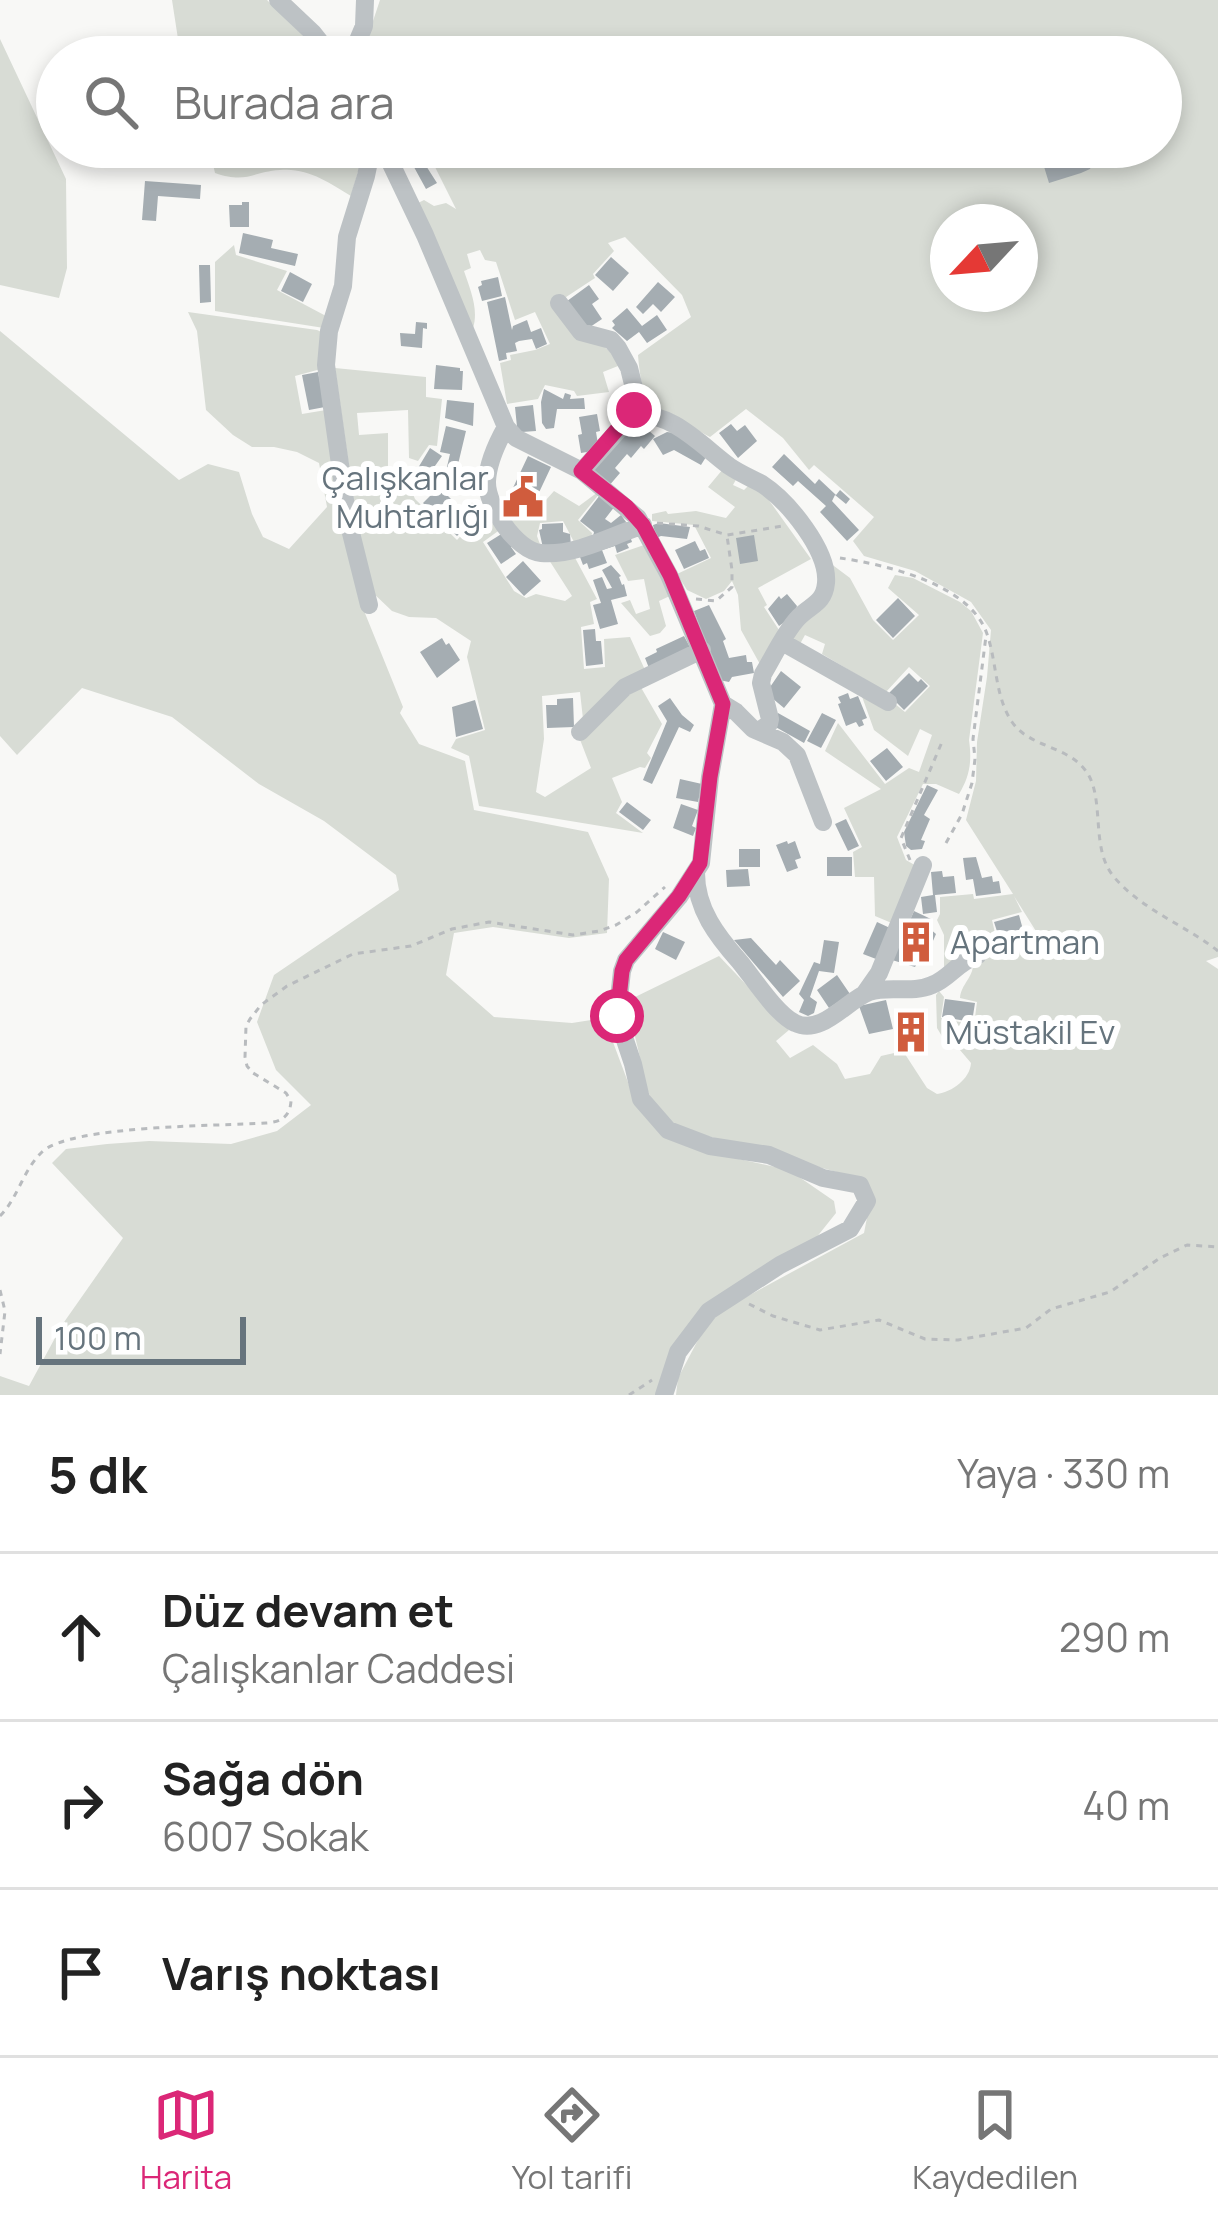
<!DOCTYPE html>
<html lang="tr">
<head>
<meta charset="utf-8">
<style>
  :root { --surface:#fff; --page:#f6f6f6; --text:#222; --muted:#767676; --line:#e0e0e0; --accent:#db2777 }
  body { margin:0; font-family:Manrope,sans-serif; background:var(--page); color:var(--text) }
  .compass { position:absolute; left:930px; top:204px; width:108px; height:108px; border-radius:50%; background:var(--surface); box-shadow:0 6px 18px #0003; rotate:244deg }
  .scale { position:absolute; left:36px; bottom:30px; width:210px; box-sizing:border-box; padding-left:12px; border:6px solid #66747d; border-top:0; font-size:33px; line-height:42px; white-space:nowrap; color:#66747d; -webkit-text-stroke:9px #fff; paint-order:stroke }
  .stop { position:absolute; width:36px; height:36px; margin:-27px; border:9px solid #db2777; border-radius:50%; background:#fff }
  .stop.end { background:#db2777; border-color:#fff; box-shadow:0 3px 12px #0008 }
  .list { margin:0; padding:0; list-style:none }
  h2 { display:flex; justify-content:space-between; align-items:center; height:156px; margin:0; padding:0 48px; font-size:51px }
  h2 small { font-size:39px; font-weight:400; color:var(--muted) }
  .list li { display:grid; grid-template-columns:78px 1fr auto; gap:36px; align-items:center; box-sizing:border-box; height:168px; padding:0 48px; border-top:3px solid var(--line) }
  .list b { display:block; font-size:45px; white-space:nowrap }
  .list p { margin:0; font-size:39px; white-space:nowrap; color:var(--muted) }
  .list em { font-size:39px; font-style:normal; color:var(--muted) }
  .icon { flex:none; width:66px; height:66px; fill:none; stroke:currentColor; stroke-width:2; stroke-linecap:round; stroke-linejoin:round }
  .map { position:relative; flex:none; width:1218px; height:1395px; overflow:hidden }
  .search { position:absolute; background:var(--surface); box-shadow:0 6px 18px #0003; left:36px; right:36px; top:36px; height:132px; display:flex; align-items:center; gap:30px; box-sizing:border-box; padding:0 42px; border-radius:66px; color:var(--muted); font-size:45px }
  .sheet { height:660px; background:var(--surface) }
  nav { display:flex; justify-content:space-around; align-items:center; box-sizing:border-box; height:168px; border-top:3px solid var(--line); background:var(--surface); font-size:33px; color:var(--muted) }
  nav a { display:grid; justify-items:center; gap:6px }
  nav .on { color:var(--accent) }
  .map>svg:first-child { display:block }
  .green { fill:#d8dcd5; fill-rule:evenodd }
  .building { fill:#a5adb2 }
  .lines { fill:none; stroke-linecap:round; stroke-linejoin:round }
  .path { stroke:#b8bbbe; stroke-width:3; stroke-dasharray:6 6; stroke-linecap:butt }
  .minor { stroke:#bdc2c5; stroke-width:18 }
  .route { stroke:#db2777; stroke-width:15 }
  .labels { text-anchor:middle; stroke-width:12; stroke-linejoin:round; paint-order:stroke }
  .poi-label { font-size:33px; fill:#66747d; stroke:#fff; text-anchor:start }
</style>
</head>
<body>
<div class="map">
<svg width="1218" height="1395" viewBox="0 0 1218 1395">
  <rect width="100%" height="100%" fill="#f8f8f6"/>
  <!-- green -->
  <path class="green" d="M172,0H267L315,47L322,57H204L201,43L178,39Z
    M380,0H1218V957L1206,961L1218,969V1395H676L678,1378L708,1321L731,1305L864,1233L871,1197L851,1176L686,1130C649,1112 648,1095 640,1058C636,1037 629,1021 631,999L719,956L789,1030L776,1041L790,1058L813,1045L837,1064L845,1079L870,1074L881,1056L903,1051L927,1088L937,1094C952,1092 970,1079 971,1063L954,1043L956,1037L943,1038L937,1028L936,995L939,991L944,997L941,1018L974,1025L977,1002L960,998C961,984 974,977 973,963L993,950L1039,936L1014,896L1022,912L992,920L997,942L965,954L944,967V935L937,920L940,914V897L973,894L974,899L1013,894L966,820L976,781L977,742L987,677L991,630L971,602L915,571L864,556L853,541L874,517L814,465L809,470L783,438L746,409L710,437C660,408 643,421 638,355L691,317L682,295L625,237L608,243L614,251L593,274L595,278L557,303L623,364L603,372L609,392L577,396L574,391L545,385L538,399L507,404L500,363L511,360L510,355L535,350L550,344L535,312L515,320L496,262L485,260L480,250L467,254L471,268L464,271C470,289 479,309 473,328L418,203L424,200L434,206L446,203L456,209L425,147H1161V57H361ZM948,222H1020V294H948Z
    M0,39L66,179L67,268L59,298L0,285Z
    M209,147H365L351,196C330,183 307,167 280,170C251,172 247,184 215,173Z
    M234,245L236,255L287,271L277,290L326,316L324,328L215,311V262Z
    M188,312L317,330L326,334L321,369L295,376L302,414L326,410L358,596L403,707L400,713L419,744L465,761L474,810L588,832L609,879L607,933L569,938L493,927L454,933L446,975L494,1017L572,1023L604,1018L635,1101L716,1154L789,1170L834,1201L836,1213L816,1238L702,1313L658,1395H0V1376L29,1386L62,1325L123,1238L52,1163L66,1149L107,1144L149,1141L231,1144L277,1131L311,1105L276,1070L257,1022L274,975L399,890L396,875L324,821L259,784L172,717L82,688L17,755L0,736V331L179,480L208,464L239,472L252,514L263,537L289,549L327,507L319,463L297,452L274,447H252L233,435L206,410L197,331Z
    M335,368L426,377V397L442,399L437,446L429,445L418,461L409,458L408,410L357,413L359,435L388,433V479L408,482L415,499L457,540L486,508L501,529L483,542L514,591L526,598L536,594L565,601L572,596L549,560L573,554L597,599L590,602L594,624L581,627L584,669L605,667L604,639L630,637L645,670L583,719L580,692L542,696L544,739L536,792L545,797L591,768L579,737L639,684L662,724L647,753L651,758L645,768L640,767L612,778L622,802L616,813L643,833L479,806L469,756L451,748L456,739L485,730L467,657L471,641L436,618L409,617L392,611L371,591L365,579Z
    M723,469L738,476L733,485L744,490L750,484L766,496L811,559L758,588L767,605L764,607L781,633L761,666L741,630L738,595L732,581L724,591L706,599L687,590L677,574L711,558L694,525L652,521V514L666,511L668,514L696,511L726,518L735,507L708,487Z
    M554,491L579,506L598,492L600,493L578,520L592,533L591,538L574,542L563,521L540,523L537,536L541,547L526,543L503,508L528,520Z
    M647,544L672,595L659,601L666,626L660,633L650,636L621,603L630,600L636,614L650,609L644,579L628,581L615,555Z
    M830,563L850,578L873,620L893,640L919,615L888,588L895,575L913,578L960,602L971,611L983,633L969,740C972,761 970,776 959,794L936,784H923L897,837L906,860L918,867L894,924L875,916L874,877H855L853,852L862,847L844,808L881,789L825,751L838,723L885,784L909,768L919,772L932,735L920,729L908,756L874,730L860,691L894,703L905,712L930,686L909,667L886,692L822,654L825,644L805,635L800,644L791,641Z"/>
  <!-- building -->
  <path class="building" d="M403,147H414L437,183L426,189Z
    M1038,147H1084L1093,152L1095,157L1090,169L1081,173L1049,183Z
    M145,181L201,185L200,199L158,196L156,221L142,220Z
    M242,202H249V227H230L229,205H242Z
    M243,233L273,240L271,248L298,254L295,266L239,253Z
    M611,257L629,273L613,291L595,275Z
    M199,265H210L211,302L200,303Z
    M290,272L312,284L303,302L281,291Z
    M498,277L502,296L482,301L478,287L482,285L481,281Z
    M658,282L675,297L661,312L653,304L643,314L636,307Z
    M589,285L599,299L592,304L602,319L584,331L563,304Z
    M505,297L512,330L513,326L527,320L531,332L541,328L547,344L536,349L532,339L519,341L515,343L517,351L506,353L507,359L499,361L487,302Z
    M627,308L642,326L657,315L667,330L647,343L639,332L627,341L612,328L615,325L612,321Z
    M416,322L427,323V329L423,328L422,348L401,346L400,333L415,334Z
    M436,365L460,368V371H463L462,390L434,389Z
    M318,372L325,407L309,410L302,375Z
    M544,389L563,399L565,393L571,395L570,399L584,398L585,409H557L554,428L546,429L542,423L541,402Z
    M447,400L474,403L473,426L445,418Z
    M533,405L536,431L522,432L517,427L515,407Z
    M597,414L600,431L596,432L599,450L581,453L578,435L582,434L579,417Z
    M635,419L655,436L644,449L641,446L631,458L627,454L615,468L620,473L608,487L592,470Z
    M731,424L737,431L745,425L757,441L738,458L719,433Z
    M446,426L466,431L455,477L445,475L450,454L440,452Z
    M667,432L675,433L706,457L701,465L674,450L663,455L653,439Z
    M430,448L442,456L430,473L429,490L416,488L418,468Z
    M784,454L815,484L819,479L836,495L840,490L850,499L846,504L835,495L832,501L859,530L847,541L820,512L826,506L798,481L793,486L772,467Z
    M528,456L551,467L527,518L504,507Z
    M439,487L457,505L454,508L469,524L457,536L423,503Z
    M600,495L615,506L605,519L611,523L621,515L629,526L592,541L594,532L580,521Z
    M563,523V532L570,534L571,546L543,548L539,530L542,529V524Z
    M659,523L690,527L687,539L661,536L656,538L653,525Z
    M503,533L515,545L511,547L516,554L501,564L487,543Z
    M629,533L632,542L627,544L629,548L617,553L615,546L602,550L607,563L589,569L587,563L583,565L580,557Z
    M754,535L758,561L740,564L736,538Z
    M695,541L700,551L705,549L709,558L684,569L675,550Z
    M523,561L541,581L524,596L506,577Z
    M611,565L621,576L619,577L622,585L624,584L627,596L611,600L618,624L600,629L593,605L601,603L593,580L602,577L607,589L612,588L602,570Z
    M787,594L797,606L793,616L779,626L768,609L779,596L781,599Z
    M898,598L915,616L893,638L876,620Z
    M709,605L726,639L723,641L729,658L746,655L747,662H752L754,673L732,677L729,682L719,680L694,611Z
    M595,629L596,641H601L603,664L586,666L583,630Z
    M684,636L691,649L649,668L645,658L657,652L656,649Z
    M442,638L446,645L449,643L460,660L437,678L420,652Z
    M781,671L801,687L784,708L766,693Z
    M909,673L918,682L921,679L928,686L904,710L888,694Z
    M848,693L850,699L858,696L867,718L862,720L864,725L859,727L856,722L846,726L838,704L841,703L838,697Z
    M573,698L574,727L547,728L546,705H557V699Z
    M670,698L682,715L694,725L690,732L679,727L652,784L643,780L667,721L658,706Z
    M475,700L483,729L456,737L452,707Z
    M778,713L810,731L804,743L772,725Z
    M822,713L836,720L821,748L807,741Z
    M887,748L903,767L886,781L870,761Z
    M680,779L702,784L698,802L676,798Z
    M927,785L938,790L924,815L930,819L921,840L925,841L922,849L911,850L906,846L904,832Z
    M627,802L651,820L643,830L619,812Z
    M681,804L698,810L692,826L696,828L693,836L673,828Z
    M846,819L859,846L848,851L835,824Z
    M787,841L788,844L795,841L801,858L795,860L798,868L787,872L776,845Z
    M739,849H760V867H739Z
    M827,857H852V876H827Z
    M976,857L982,878L992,876L993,882L999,881L1001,893L976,896L973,879L966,880L963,858Z
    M748,869L750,886L727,887L726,870Z
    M942,871L943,877L954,876L956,893L935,895L937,912L923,914L921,897L933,895L931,872Z
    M914,911L933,920L929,928L936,934L923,964L918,962L915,967L892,960Z
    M1019,915L1025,937L1001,944L994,922Z
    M877,922L890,928L876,959L863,954Z
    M663,932L685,942L676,960L655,949Z
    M751,938L776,965L780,960L800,981L783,997L734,940Z
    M824,940L839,942L834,973L819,971L810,997L817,1002L814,1013L808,1016L799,1012L804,1000L799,994L814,962L820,964Z
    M837,975L850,994L829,1008L817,990Z
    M945,999L975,1003L972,1022L942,1017Z
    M886,1000L893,1029L869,1034L859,1006Z
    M922,1010L926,1043L911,1045V1040L897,1042L894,1013Z"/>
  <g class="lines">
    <!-- path -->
    <path class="path" d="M657,523L698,526L727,535L783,526
      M840,558C887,565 970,584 987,634C997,663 995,697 1012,722C1031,750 1076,745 1091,780C1103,809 1092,851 1114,877C1142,910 1185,925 1218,951
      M696,599L716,601L732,587V570L727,536
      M946,843L962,814L972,783L975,759L973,739L986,636
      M910,860L901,838L942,742
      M0,1216C18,1198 23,1170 42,1152C70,1125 221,1126 266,1123C281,1122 290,1117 291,1101L286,1093L253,1073L247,1066L245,1057L246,1026L250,1019L261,1005L287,986L353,954L411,946L452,929L489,922L573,935L599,931L616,925L637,912L665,887
      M0,1290L5,1311L0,1354
      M749,1304L773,1316L820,1330L879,1320L925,1339L958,1340L1026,1328L1051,1309L1110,1292L1160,1258L1187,1245L1218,1247
      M629,1395L652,1380"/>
    <!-- minor -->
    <path class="minor" d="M278,0L313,33L332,57
      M351,57L364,26L365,0
      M383,147L425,235L506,427L516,438L582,471L638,518L669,575L723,704L710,777L701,863L679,897L626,960L622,971L617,1016L633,1064L641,1099L668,1130L710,1146L769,1155L823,1178L860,1185L867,1201L850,1229L780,1265L709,1311L678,1352L664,1395
      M559,303L581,332L611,340L618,348L629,368L636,396L632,415L582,471
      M632,415C670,410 701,445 729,466C739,473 751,478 762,484C788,501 829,551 826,583C824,604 810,605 798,618C784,633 774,656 763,674L761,683L770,719L769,724L760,730
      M506,427C497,443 488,462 487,481C486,505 516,551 541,553C575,556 612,536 643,525
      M369,605L348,521L326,365L329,331L343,286L347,237L366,176L372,147
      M782,642L888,702
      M723,704L736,712L753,729L783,742L797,755L823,822
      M580,732L625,687L702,650
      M696,873C696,909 717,936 740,962C753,978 777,1015 795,1023C822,1036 847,1000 869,992C889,985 912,994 932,985C950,978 956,963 978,955
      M865,993L879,973L923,865"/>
  </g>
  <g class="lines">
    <!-- route -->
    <path class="route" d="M617,1016L622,971L626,960L679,896L700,863L710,777L723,704L670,575L643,525L627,507L581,471L634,410"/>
  </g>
  <!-- icons -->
  <defs>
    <g id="civic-bare" transform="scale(3.24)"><path d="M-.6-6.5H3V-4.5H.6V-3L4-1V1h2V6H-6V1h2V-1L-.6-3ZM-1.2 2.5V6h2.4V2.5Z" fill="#d05c3d" stroke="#fff" stroke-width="2.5" paint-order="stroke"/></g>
    <g id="building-bare" transform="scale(3.24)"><path d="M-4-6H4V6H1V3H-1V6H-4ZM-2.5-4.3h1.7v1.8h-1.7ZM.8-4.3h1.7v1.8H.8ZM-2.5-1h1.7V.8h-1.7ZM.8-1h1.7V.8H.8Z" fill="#d05c3d" stroke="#fff" stroke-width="2.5" paint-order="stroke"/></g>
  </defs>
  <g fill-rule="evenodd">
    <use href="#civic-bare" x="523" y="497"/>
    <use href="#building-bare" x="916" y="942"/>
    <use href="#building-bare" x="911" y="1032"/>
  </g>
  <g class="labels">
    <!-- poi labels -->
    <g class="poi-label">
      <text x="489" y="490" text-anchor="end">Çalışkanlar<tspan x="489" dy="38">Muhtarlığı</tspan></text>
      <text x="950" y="954">Apartman</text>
      <text x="945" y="1044">Müstakil Ev</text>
    </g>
  </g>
</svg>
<svg class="compass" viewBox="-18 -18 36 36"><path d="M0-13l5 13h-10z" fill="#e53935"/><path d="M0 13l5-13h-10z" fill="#767676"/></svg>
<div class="scale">100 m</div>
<div class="stop" style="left:617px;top:1016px"></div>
<div class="stop end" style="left:634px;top:410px"></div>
<div class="search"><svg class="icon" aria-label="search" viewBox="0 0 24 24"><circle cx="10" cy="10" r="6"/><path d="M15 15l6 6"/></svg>Burada ara</div>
</div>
<section class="sheet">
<h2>5 dk<small>Yaya · 330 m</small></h2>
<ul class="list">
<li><svg class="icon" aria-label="ahead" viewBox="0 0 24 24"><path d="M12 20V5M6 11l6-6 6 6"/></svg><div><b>Düz devam et</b><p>Çalışkanlar Caddesi</p></div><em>290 m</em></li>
<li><svg class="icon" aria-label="right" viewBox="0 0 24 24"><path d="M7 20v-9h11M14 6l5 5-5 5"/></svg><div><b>Sağa dön</b><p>6007 Sokak</p></div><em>40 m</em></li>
<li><svg class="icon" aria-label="arrive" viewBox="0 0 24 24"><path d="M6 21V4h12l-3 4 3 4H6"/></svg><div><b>Varış noktası</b></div></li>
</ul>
</section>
<nav>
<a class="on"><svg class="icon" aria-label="map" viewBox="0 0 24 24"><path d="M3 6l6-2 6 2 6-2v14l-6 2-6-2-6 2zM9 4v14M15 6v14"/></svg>Harita</a>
<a><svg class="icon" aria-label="directions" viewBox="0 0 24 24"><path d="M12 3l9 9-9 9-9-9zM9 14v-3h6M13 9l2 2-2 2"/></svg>Yol tarifi</a>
<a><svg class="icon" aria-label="saved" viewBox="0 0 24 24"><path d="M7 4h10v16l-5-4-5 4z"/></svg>Kaydedilen</a>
</nav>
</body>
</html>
